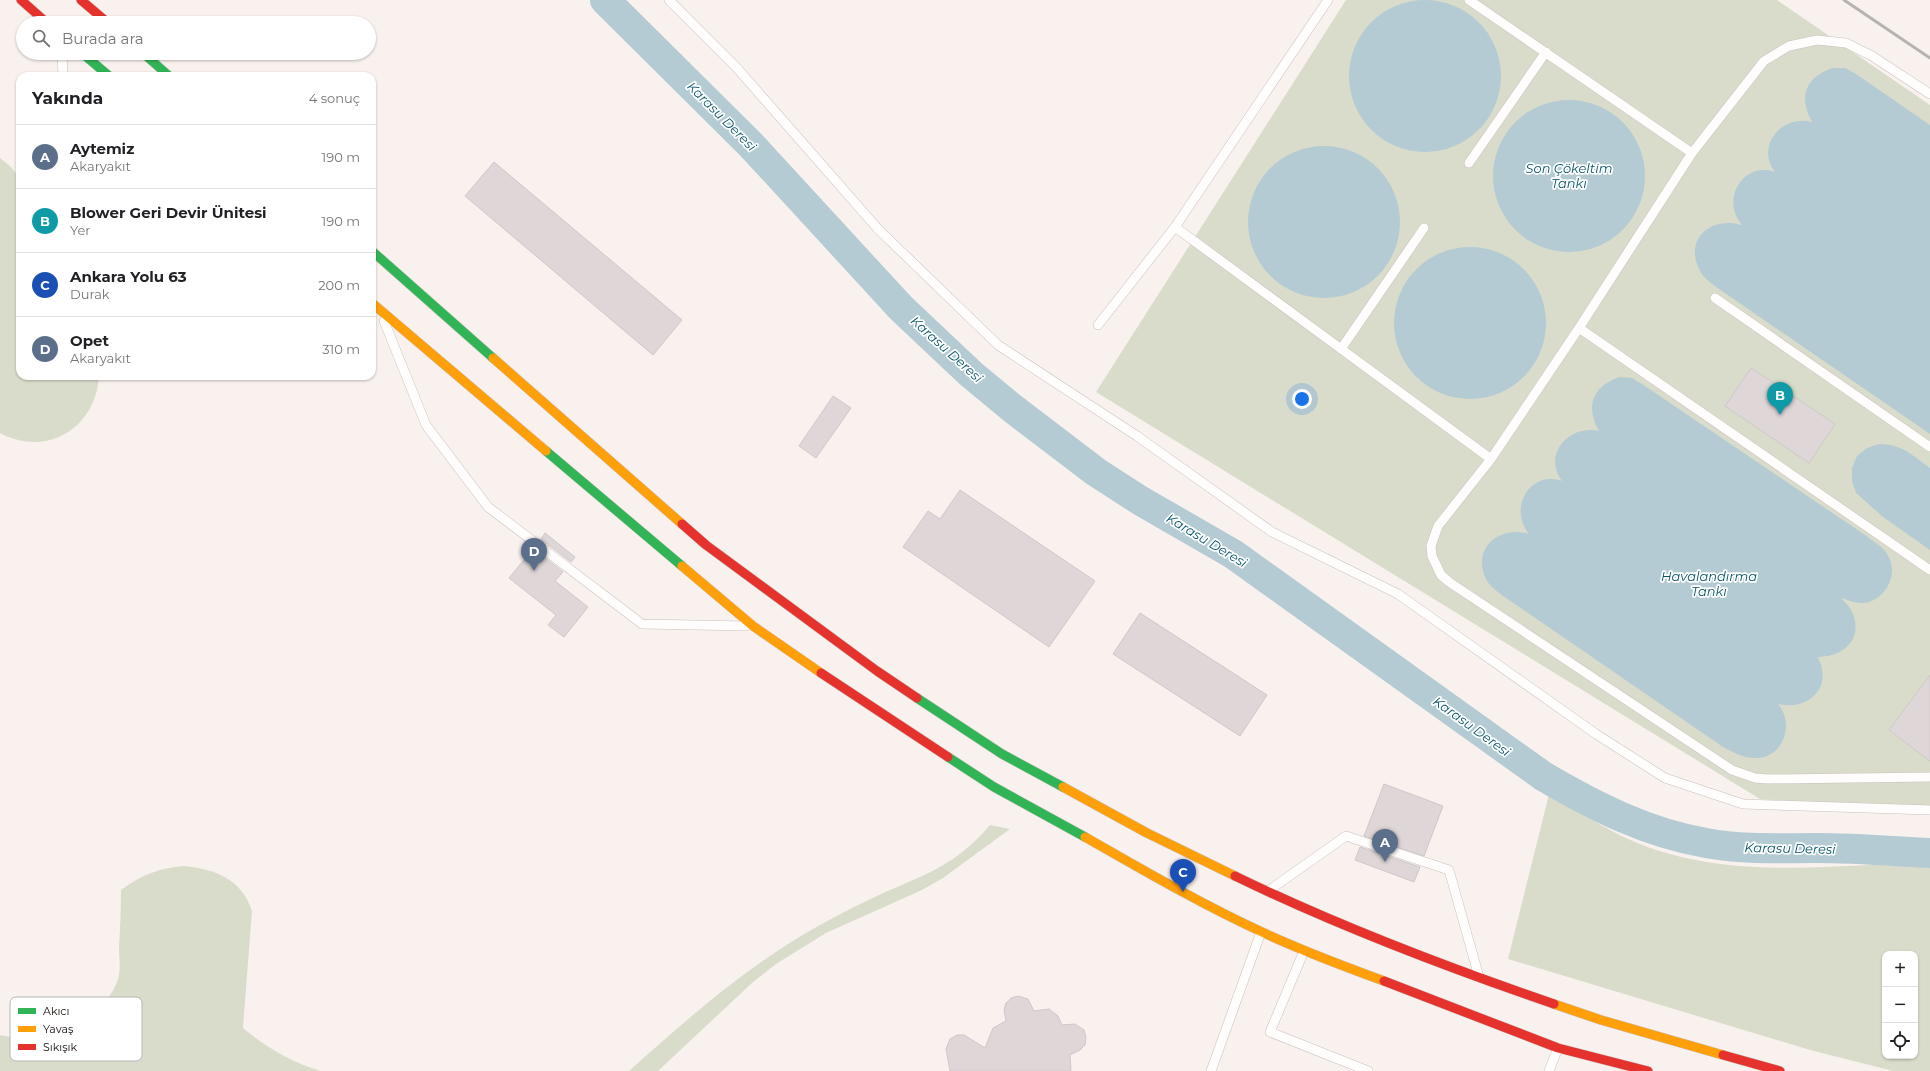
<!DOCTYPE html>
<html lang="tr">
<head>
<meta charset="utf-8">
<style>
  :root { --surface:#fff; --page:#f6f6f6; --text:#202124; --muted:#757577; --line:#e0e0e0; --accent:#db2777 }
  body { margin:0; font-family:Montserrat,sans-serif; background:var(--page); color:var(--text) }
  .controls { position:absolute; right:12px; bottom:12px; display:grid; overflow:hidden; border-radius:8px; box-shadow:0 1px 3px #0004 }
  .controls button { width:36px; height:36px; display:grid; place-items:center; padding:0; border:0; border-bottom:1px solid var(--line); background:var(--surface); color:var(--text); font:20px sans-serif }
  .you { position:absolute; left:1302px; top:399px; width:14px; height:14px; margin:-10px; border:3px solid #fff; border-radius:50%; background:#1a73e8; box-shadow:0 0 0 6px #1a73e833 }
  .badge { display:grid; place-items:center; width:26px; height:26px; border-radius:50%; background:var(--accent); color:#fff; font-size:13px; font-weight:700 }
  .pin { position:absolute; translate:-50% -33px; filter:drop-shadow(0 1px 2px #0008) }
  .pin::after { content:''; position:absolute; top:21px; width:14px; height:12px; background:inherit; clip-path:polygon(0 0,100% 0,50% 100%) }
  .list { margin:0; padding:0; list-style:none }
  h2 { display:flex; justify-content:space-between; align-items:center; height:52px; margin:0; padding:0 16px; font-size:17px }
  h2 small { font-size:13px; font-weight:400; color:var(--muted) }
  .list li { display:grid; grid-template-columns:26px 1fr auto; gap:12px; align-items:center; box-sizing:border-box; height:64px; padding:0 16px; border-top:1px solid var(--line) }
  .list b { display:block; font-size:15px; white-space:nowrap }
  .list p { margin:0; font-size:13px; white-space:nowrap; color:var(--muted) }
  .list em { font-size:13px; font-style:normal; color:var(--muted) }
  .icon { flex:none; width:22px; height:22px; fill:none; stroke:currentColor; stroke-width:2; stroke-linecap:round; stroke-linejoin:round }
  .map { position:relative; flex:none; width:1930px; height:1071px; overflow:hidden }
  .search { position:absolute; background:var(--surface); box-shadow:0 1px 3px #0004; left:16px; top:16px; width:360px; height:44px; display:flex; align-items:center; gap:10px; box-sizing:border-box; padding:0 14px; border-radius:22px; color:var(--muted); font-size:15px }
  .panel { position:absolute; background:var(--surface); box-shadow:0 1px 3px #0004; left:16px; top:72px; width:360px; height:308px; border-radius:12px }
  .map>svg:first-child { display:block }
  .green { fill:#dadccb; fill-rule:evenodd }
  .water { fill:#b4cbd3 }
  .lines { fill:none; stroke-linecap:round; stroke-linejoin:round }
  .river { stroke:#b4cbd3; stroke-width:30 }
  .building { fill:#dfd6d8; stroke:#cfc7c8 }
  .lane-casing { stroke:#c9c1be; stroke-width:10 }
  .fast-casing { stroke:#c9c1be; stroke-width:10 }
  .slow-casing { stroke:#c9c1be; stroke-width:10 }
  .jam-casing { stroke:#c9c1be; stroke-width:10 }
  .lane { stroke:#fefdfc; stroke-width:9 }
  .fast { stroke:#30b455; stroke-width:9 }
  .slow { stroke:#ff9f0a; stroke-width:9 }
  .jam { stroke:#e5322d; stroke-width:9 }
  .rail { stroke:#b5b3b2; stroke-width:3 }
  .labels { text-anchor:middle; stroke-width:3.5; stroke-linejoin:round; paint-order:stroke }
  .water-label { font-size:13px; font-style:italic; fill:#075468; stroke:#fff }
  .key { fill:#fff; stroke:#b8b6b5; stroke-width:1 }
  .key-label { font-size:11px; fill:#140c09 }
</style>
</head>
<body>
<div class="map">
<svg width="1930" height="1071" viewBox="0 0 1930 1071">
  <rect width="100%" height="100%" fill="#f9f1ee"/>
  <!-- green -->
  <path class="green" d="M1346,0H1777L1930,105V812L1760,799L1096,392Z
    M0,158L10,166L20,178V376H99C96,428 47,458 0,433Z
    M1550,790C1577,811 1604,829 1635,842C1729,881 1832,865 1930,862V1071H1893L1810,1050L1508,959ZM1885,954H1915V1056H1885Z
    M990,825L1010,829L943,878L922,890L826,933L776,964L753,982L658,1071H629C687,1019 744,969 811,930C834,917 857,905 881,894C927,874 957,864 990,825Z
    M184,866C215,869 242,879 252,911L243,1028C266,1047 291,1062 321,1071H0V1035C40,1045 105,1021 118,979C121,968 119,959 119,948C120,929 121,910 121,890C141,875 159,868 184,866Z"/>
  <!-- water -->
  <path class="water" d="M1349 76a76 76 0 1 1 152 0a76 76 0 1 1-152 0Z
    M1832,68H1845L1856,74L1930,125V434L1719,289C1712,284 1703,278 1699,269C1684,238 1712,216 1742,225C1720,200 1743,161 1775,172C1755,146 1782,114 1812,122C1798,97 1805,78 1832,68Z
    M1493 176a76 76 0 1 1 152 0a76 76 0 1 1-152 0Z
    M1248 222a76 76 0 1 1 152 0a76 76 0 1 1-152 0Z
    M1394 323a76 76 0 1 1 152 0a76 76 0 1 1-152 0Z
    M1619,377L1632,378L1642,384L1868,537C1874,542 1883,547 1887,554C1900,573 1886,599 1865,603C1856,604 1849,600 1841,598C1844,602 1849,605 1851,610C1865,637 1845,657 1818,657C1819,661 1822,665 1822,669C1827,696 1800,710 1778,704C1794,722 1785,756 1758,758C1746,759 1734,753 1723,747L1506,598C1499,593 1490,587 1486,579C1471,548 1500,525 1529,534C1508,509 1529,470 1562,481C1542,455 1569,424 1599,431C1585,406 1592,387 1619,377Z
    M1879,444C1902,444 1912,455 1930,468V550L1883,517L1856,493L1852,481V468L1857,456L1867,448Z"/>
  <g class="lines">
    <!-- river -->
    <path class="river" d="M605,0L751,145L901,308L971,374L1012,408L1096,472L1141,501L1233,554L1543,776C1594,806 1647,833 1706,843C1744,850 1776,848 1815,848C1853,848 1892,851 1930,853"/>
  </g>
  <!-- building -->
  <path class="building" d="M494,162L682,320L653,355L465,196Z
    M1751,368L1835,424L1809,463L1725,406Z
    M833,396L851,408L816,458L799,446Z
    M960,490L1095,581L1049,647L903,547L928,511L940,519Z
    M545,533L575,557L571,562L541,539Z
    M533,549L563,572L555,581L588,607L564,637L548,625L556,615L509,578Z
    M1140,613L1267,695L1240,736L1113,654Z
    M1930,675V761L1889,730Z
    M1384,784L1443,806L1424,856L1364,836Z
    M1360,847L1420,867L1414,882L1355,860Z
    M1018,996L1028,999L1034,1011L1049,1009L1058,1016L1062,1025L1075,1024L1084,1030L1086,1037L1085,1045L1080,1050L1070,1055L1071,1071H950L946,1049L950,1039L957,1035H964L985,1048L993,1028L1006,1021L1004,1010L1006,1003L1011,998Z"/>
  <g class="lines">
    <!-- lane casing -->
    <g class="lane-casing">
      <path id="lane" d="M669,0L736,67L878,229L998,345L1137,436L1272,532L1398,594L1596,734L1665,778L1743,804L1930,810
        M1469,0L1692,153
        M62,53L63,76
        M1930,94L1872,56L1846,43L1817,40L1789,46L1764,61L1692,153L1579,328L1491,459L1438,526L1431,546L1432,556L1441,575L1449,582L1732,770L1755,778L1768,779L1930,777
        M1469,163L1546,52
        M1175,227L1491,459
        M1715,298L1930,447
        M384,321L426,425L488,507L642,624L747,626
        M1098,325L1175,227L1328,0
        M1579,328L1930,570
        M1341,349L1424,228
        M1268,891L1346,836L1449,870L1479,977
        M1304,951L1270,1032L1368,1071
        M1211,1071L1261,932
        M1549,1071L1558,1048"/>
    </g>
    <!-- fast casing -->
    <g class="fast-casing">
      <path id="fast" d="M82,53L109,76
        M143,53L169,76
        M372,251L493,358
        M546,451L682,566
        M917,698L1002,754L1063,787
        M948,757L994,787L1085,837"/>
    </g>
    <!-- slow casing -->
    <g class="slow-casing">
      <path id="slow" d="M372,303L546,451
        M493,358L682,524
        M682,566L753,626L821,673
        M1063,787L1147,833L1235,876
        M1085,837C1143,870 1201,904 1262,932C1302,951 1343,966 1384,981
        M1554,1004L1601,1020L1723,1055"/>
    </g>
    <!-- jam casing -->
    <g class="jam-casing">
      <path id="jam" d="M21,0L47,23
        M81,0L108,23
        M682,524L706,545L877,671L917,698
        M821,673L948,757
        M1235,876C1338,926 1446,967 1554,1004
        M1384,981L1558,1048L1648,1071
        M1723,1055L1780,1071"/>
    </g>
    <!-- lane -->
    <use href="#lane" class="lane"/>
    <!-- fast -->
    <use href="#fast" class="fast"/>
    <!-- slow -->
    <use href="#slow" class="slow"/>
    <!-- jam -->
    <use href="#jam" class="jam"/>
    <!-- rail -->
    <path class="rail" d="M1844,0L1930,58"/>
  </g>
  <g class="labels">
    <!-- water labels -->
    <g class="water-label">
      <text transform="translate(722 116) rotate(45)" y="5">Karasu Deresi</text>
      <text x="1569" y="173">Son Çökeltim<tspan x="1569" dy="15">Tankı</tspan></text>
      <text transform="translate(947 349) rotate(42)" y="5">Karasu Deresi</text>
      <text transform="translate(1207 540) rotate(31)" y="5">Karasu Deresi</text>
      <text x="1709" y="581">Havalandırma<tspan x="1709" dy="15">Tankı</tspan></text>
      <text transform="translate(1472 726) rotate(36)" y="5">Karasu Deresi</text>
      <text transform="translate(1790 848) rotate(1)" y="5">Karasu Deresi</text>
    </g>
  </g>
  <!-- legend -->
  <rect x="10" y="997" width="132" height="64" rx="6" class="key"/>
  <rect x="18" y="1008" width="18" height="6" fill="#30b455"/>
  <rect x="18" y="1026" width="18" height="6" fill="#ff9f0a"/>
  <rect x="18" y="1044" width="18" height="6" fill="#e5322d"/>
  <g class="key-label">
    <text x="43" y="1015">Akıcı</text>
    <text x="43" y="1033">Yavaş</text>
    <text x="43" y="1051">Sıkışık</text>
  </g>
</svg>
<div class="controls">
<button>+</button>
<button>−</button>
<button><svg class="icon" aria-label="locate" viewBox="0 0 24 24"><circle cx="12" cy="12" r="6"/><path d="M12 2v4M12 18v4M2 12h4M18 12h4"/></svg></button>
</div>
<div class="you"></div>
<div class="pin badge" style="left:1385px;top:862px;background:#5c6f8a">A</div>
<div class="pin badge" style="left:1780px;top:415px;background:#0f9aa8">B</div>
<div class="pin badge" style="left:1183px;top:892px;background:#1a4fb4">C</div>
<div class="pin badge" style="left:534px;top:571px;background:#5c6f8a">D</div>
<div class="search"><svg class="icon" aria-label="search" viewBox="0 0 24 24"><circle cx="10" cy="10" r="6"/><path d="M15 15l6 6"/></svg>Burada ara</div>
<section class="panel">
<h2>Yakında<small>4 sonuç</small></h2>
<ul class="list">
<li><span class="badge" style="background:#5c6f8a">A</span><div><b>Aytemiz</b><p>Akaryakıt</p></div><em>190 m</em></li>
<li><span class="badge" style="background:#0f9aa8">B</span><div><b>Blower Geri Devir Ünitesi</b><p>Yer</p></div><em>190 m</em></li>
<li><span class="badge" style="background:#1a4fb4">C</span><div><b>Ankara Yolu 63</b><p>Durak</p></div><em>200 m</em></li>
<li><span class="badge" style="background:#5c6f8a">D</span><div><b>Opet</b><p>Akaryakıt</p></div><em>310 m</em></li>
</ul>
</section>
</div>
</body>
</html>
